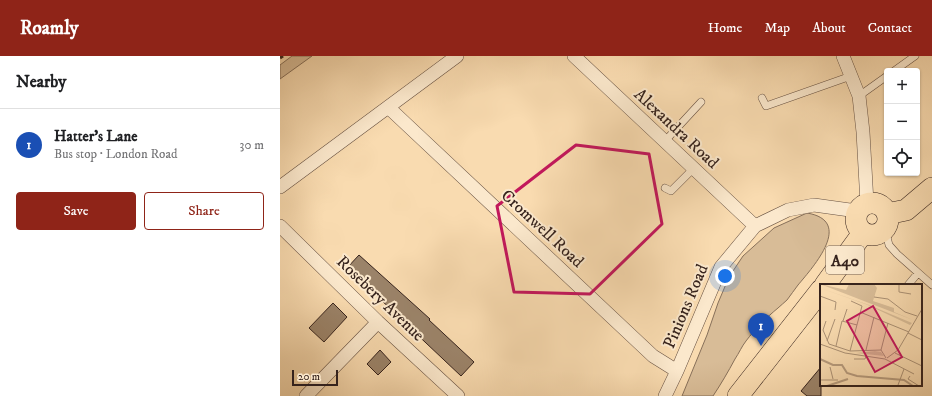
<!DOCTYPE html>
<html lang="en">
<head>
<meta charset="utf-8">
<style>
  :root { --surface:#fff; --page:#f2f2f2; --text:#202124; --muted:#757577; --line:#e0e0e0; --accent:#8f2418 }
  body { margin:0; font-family:"IM FELL DW Pica",serif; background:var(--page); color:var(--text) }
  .controls { position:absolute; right:12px; top:12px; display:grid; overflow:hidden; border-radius:4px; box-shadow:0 1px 3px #0004 }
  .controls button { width:36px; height:36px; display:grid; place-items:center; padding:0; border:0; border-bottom:1px solid var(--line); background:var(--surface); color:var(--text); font:20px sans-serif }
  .scale { position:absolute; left:12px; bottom:10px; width:46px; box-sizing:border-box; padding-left:4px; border:2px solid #36231d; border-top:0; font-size:11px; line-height:14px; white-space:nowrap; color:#36231d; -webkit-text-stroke:3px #fbe8cc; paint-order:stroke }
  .you { position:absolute; left:445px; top:220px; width:14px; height:14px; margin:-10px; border:3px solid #fff; border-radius:50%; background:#1a73e8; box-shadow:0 0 0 6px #1a73e833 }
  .badge { display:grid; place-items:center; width:26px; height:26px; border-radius:50%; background:var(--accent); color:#fff; font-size:13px; font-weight:700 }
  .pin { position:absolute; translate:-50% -33px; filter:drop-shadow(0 1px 2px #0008) }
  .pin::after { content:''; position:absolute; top:21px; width:14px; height:12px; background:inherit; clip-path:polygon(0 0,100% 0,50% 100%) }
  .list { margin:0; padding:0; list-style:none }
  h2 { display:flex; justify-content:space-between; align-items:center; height:52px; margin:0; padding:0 16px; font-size:17px }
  h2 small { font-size:13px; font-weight:400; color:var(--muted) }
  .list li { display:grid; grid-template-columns:26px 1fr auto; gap:12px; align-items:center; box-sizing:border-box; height:72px; padding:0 16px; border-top:1px solid var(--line) }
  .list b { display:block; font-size:15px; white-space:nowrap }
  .list p { margin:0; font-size:13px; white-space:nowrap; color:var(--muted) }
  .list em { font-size:13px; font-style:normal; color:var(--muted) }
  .actions { display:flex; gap:8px; padding:12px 16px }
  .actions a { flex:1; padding:9px 0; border:1px solid var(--accent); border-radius:4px; text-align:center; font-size:14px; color:var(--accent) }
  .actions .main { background:var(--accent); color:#fff }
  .icon { flex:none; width:22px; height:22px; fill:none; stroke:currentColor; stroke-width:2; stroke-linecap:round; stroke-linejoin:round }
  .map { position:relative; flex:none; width:652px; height:340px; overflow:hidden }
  header { display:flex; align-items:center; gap:24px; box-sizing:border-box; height:56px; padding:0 20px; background:var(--accent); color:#fff }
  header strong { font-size:19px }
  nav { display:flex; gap:22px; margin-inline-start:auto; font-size:14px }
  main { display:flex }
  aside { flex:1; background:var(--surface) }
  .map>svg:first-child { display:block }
  .green { fill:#d8bc97; stroke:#87705a }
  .building { fill:#9b8369; stroke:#36231d }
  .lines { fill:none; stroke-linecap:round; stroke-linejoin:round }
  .service-casing { stroke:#675142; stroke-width:8 }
  .minor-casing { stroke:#675142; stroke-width:14 }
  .primary-casing { stroke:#36231d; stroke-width:22 }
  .service { stroke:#fbe8cc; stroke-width:7 }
  .minor { stroke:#fbe8cc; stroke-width:13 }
  .primary { stroke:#f9dbb0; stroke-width:21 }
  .rail { stroke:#36231d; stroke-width:3; stroke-dasharray:7 7; stroke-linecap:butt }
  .marked { fill:none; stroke:#c2185b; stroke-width:3; stroke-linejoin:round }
  .labels { text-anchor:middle; stroke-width:4; stroke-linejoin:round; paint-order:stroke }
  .shield { fill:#fbe8cc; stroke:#715e52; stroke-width:1 }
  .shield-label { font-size:16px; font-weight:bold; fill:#36231d }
  .street-label { font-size:17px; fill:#36231d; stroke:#fbe8cc }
  .inset-river { fill:none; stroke:#b79c7e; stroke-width:2 }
  .inset-road { fill:none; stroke:#ab9175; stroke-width:1 }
  .view { fill:#c2185b; fill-opacity:0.15; stroke:#c2185b; stroke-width:2 }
  .inset-edge { fill:none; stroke:#36231d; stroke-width:2 }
</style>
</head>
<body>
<header>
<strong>Roamly</strong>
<nav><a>Home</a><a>Map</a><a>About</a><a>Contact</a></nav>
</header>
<main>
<aside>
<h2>Nearby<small></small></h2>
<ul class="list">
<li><span class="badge" style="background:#1a4fb4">1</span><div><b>Hatter's Lane</b><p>Bus stop · London Road</p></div><em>30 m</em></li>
</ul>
<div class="actions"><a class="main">Save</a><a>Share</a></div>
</aside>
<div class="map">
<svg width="652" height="340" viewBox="0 0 652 340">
  <rect width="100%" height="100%" fill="#f9dbb0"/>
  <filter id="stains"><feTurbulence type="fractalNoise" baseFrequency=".005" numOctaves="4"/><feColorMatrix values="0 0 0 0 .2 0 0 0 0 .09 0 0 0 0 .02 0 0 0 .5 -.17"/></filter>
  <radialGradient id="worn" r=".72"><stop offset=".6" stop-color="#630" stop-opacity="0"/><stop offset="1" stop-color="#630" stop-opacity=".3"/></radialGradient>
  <!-- green -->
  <path class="green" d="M12,0H32L0,23V9Z
    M527,157C574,165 534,210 518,229C514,234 511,239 507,244C504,247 501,249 498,252C487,261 475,273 466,285C462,290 459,297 455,303C448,316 441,328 433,340H402L427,279L438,247L449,221L463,200L494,172Z"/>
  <!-- building -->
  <path class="building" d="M79,199L150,263L149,264L194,306L181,320L128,270L129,269L66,213Z
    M53,247L67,261L44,286L29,272Z
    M100,294L111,306L98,319L87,308Z
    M541,311V340H527L521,335Z"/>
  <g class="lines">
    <!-- service casing -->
    <g class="service-casing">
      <path id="service" d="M614,15L635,0
        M579,40L607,20
        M482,42L486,50L571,20
        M385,85L421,46
        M385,132L391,135L414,112
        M605,173L609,189L617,198L652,229
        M628,229L638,217"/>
    </g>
    <!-- minor casing -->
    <g class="minor-casing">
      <path id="minor" d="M294,0L475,170
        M563,0L579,40L583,76L587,147
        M108,51L373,300L397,315
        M0,131L177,0
        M0,170L98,266L178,340
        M26,340L98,266
        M385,340L397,315L441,211L475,170L508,154L534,149L577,155"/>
    </g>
    <!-- primary casing -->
    <g class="primary-casing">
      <path id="primary" d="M576 163a16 16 0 1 1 32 0a16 16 0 1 1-32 0Z
        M607,158L626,154L652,132
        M545,229L583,177
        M458,340L541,234"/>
    </g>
    <!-- service -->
    <use href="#service" class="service"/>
    <!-- minor -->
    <use href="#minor" class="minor"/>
    <!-- primary -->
    <use href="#primary" class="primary"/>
    <!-- rail -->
    <path class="rail" d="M0,2L3,0"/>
  </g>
  <!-- marked area -->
  <path class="marked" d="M296,89L369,98L382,168L310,238L234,236L217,150Z"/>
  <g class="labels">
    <!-- shield labels -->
    <rect class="shield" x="546" y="190" width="38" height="28" rx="3"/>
    <g class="shield-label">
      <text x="565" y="210">A40</text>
    </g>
    <!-- street labels -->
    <g class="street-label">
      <text transform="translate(397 72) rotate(43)" y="6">Alexandra Road</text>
      <text transform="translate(263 172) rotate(43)" y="6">Cromwell Road</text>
      <text transform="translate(101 242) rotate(44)" y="6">Rosebery Avenue</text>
      <text transform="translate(405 250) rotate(-67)" y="6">Pinions Road</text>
    </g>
  </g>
  <!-- overview -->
  <g transform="translate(540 228)">
    <rect width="102" height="102" fill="#f9dbb0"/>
    <path d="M0,0L26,6L29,0H54L57,4L53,17L74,24V28L93,36ZM0,4L49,21L92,39L90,41L48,21ZM55,67L61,68L64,72L36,69Z" fill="#d8bc97"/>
    <path class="inset-river" d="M0,75L13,81H22L27,89L37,92L84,96L93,102M7,102L28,95"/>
    <path class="inset-road" d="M79,0V8L91,10M0,12L16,18L15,26M54,13L68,15L85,28L97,32M40,28L89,48M6,37L3,46L9,60M23,37L27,25M88,49L102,56M7,57L15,35M0,60L25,69L65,75L94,90M9,60L30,67L61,66L66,74M16,62L22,37L37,41M46,66L54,33M61,66L68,39M30,67L42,22L31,17M75,69L102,82M67,74L78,66L102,25M34,75H45L46,72M10,83L13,95M90,92L88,95L99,102M0,96H18M78,101L84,85"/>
    <path class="view" d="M53,22L82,73L55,88L27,37Z"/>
    <rect width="102" height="102" class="inset-edge"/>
  </g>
  <rect width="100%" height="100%" filter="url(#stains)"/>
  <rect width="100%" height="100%" fill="url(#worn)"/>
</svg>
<div class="controls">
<button>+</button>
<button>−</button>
<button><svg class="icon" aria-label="locate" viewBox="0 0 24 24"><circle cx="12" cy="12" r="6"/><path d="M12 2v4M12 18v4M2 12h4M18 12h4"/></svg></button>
</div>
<div class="scale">20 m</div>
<div class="you"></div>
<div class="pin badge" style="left:481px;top:290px;background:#1a4fb4">1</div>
</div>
</main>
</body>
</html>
